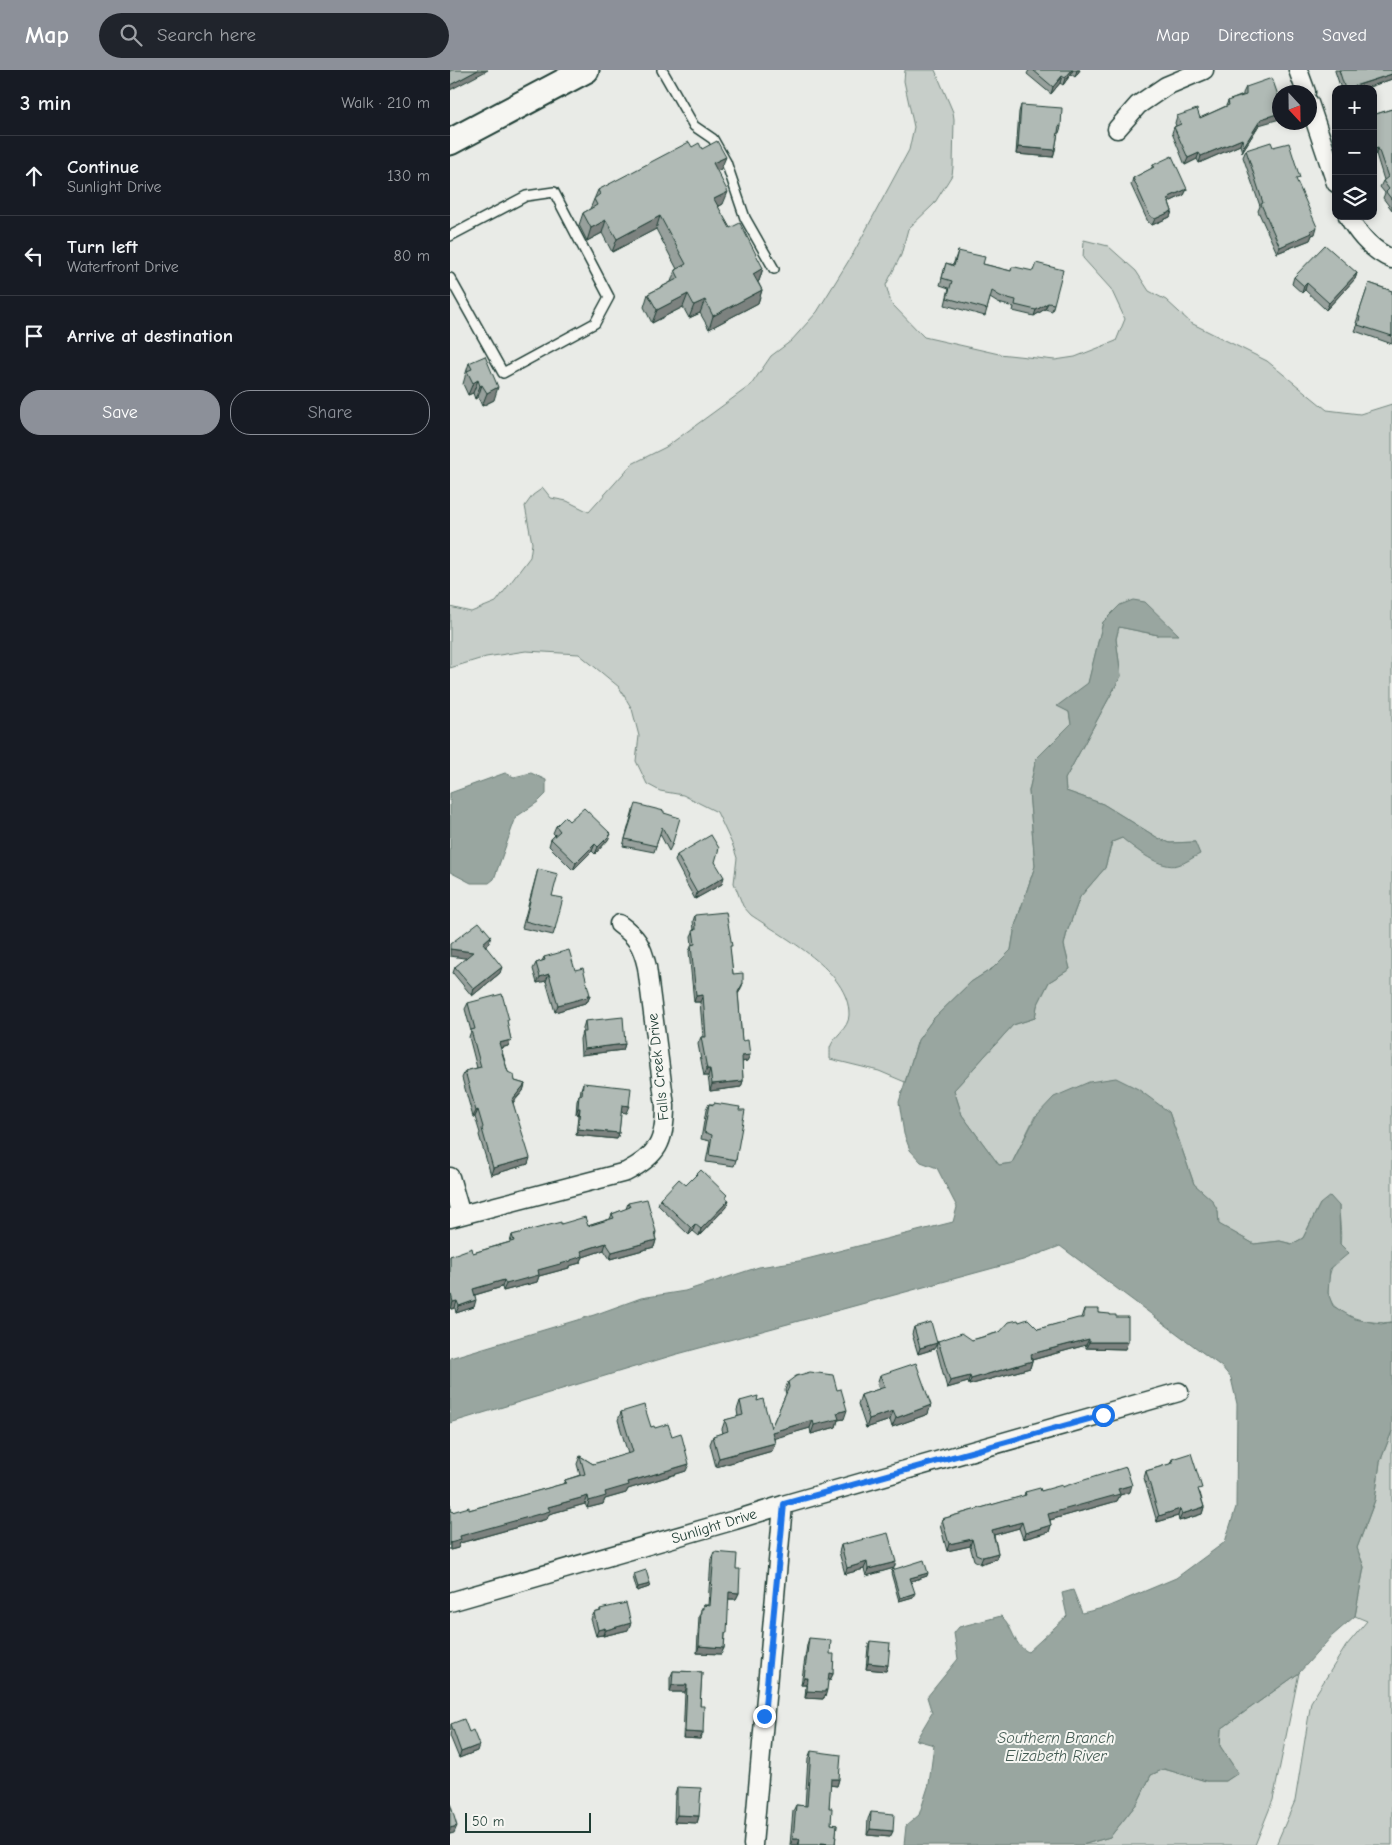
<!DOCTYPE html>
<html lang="en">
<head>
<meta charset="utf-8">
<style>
  :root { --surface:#171b24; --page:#20242c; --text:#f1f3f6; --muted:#9ea1a6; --line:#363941; --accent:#8c9099 }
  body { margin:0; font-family:"Comic Neue",sans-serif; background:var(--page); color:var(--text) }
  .controls { position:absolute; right:15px; top:15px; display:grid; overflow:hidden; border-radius:10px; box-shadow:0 2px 8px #0003 }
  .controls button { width:45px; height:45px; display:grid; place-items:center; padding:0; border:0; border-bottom:1px solid var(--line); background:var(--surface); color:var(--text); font:25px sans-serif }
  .compass { position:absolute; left:822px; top:15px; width:45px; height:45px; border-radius:50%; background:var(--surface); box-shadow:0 2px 8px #0003; rotate:158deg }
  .scale { position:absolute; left:15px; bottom:12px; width:126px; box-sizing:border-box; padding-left:5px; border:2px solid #1f3d34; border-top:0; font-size:14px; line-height:18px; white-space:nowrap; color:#1f3d34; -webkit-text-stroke:4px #f6f6f2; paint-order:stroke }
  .stop { position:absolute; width:15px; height:15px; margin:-11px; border:4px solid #1a73e8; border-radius:50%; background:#fff }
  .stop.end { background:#1a73e8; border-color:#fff; box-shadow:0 1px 5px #0008 }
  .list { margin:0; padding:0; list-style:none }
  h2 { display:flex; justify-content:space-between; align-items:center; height:65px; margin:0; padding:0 20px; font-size:21px }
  h2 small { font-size:16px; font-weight:400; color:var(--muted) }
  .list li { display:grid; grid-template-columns:32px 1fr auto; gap:15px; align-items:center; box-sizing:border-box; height:80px; padding:0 20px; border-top:1px solid var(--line) }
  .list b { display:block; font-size:19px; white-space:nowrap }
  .list p { margin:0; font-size:16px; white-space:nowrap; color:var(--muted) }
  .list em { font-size:16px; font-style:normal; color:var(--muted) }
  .actions { display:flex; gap:10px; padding:15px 20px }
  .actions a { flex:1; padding:11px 0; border:1px solid var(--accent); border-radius:20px; text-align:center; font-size:18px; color:var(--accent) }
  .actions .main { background:var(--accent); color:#fff }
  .icon { flex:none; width:28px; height:28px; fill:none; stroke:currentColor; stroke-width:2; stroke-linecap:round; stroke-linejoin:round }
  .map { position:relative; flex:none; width:942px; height:1775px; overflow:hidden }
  header { display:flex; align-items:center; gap:30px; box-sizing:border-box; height:70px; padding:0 25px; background:var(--accent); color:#fff }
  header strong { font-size:24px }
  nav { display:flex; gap:28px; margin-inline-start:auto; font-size:18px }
  .search { width:350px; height:45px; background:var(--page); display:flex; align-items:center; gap:12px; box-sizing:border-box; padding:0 18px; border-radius:28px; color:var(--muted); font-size:19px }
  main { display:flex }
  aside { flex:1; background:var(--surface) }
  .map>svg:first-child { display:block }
  .green { fill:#c7cec9; stroke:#73867e }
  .water { fill:#99a6a0; stroke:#687c75 }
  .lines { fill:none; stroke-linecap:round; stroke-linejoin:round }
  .lane-casing { stroke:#1f3d34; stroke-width:12 }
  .street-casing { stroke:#1f3d34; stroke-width:21 }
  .secondary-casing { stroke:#1f3d34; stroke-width:29 }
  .lane { stroke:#f6f6f2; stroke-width:9 }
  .street { stroke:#f6f6f2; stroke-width:18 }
  .secondary { stroke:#f6f6f2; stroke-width:25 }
  .wall { fill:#97a09c; stroke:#1f3d34 }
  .shaded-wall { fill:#7b827f; stroke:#1f3d34 }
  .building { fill:#b0bab5; stroke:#1f3d34 }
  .route { stroke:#1a73e8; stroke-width:6 }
  .labels { text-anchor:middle; stroke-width:4; stroke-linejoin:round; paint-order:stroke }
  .street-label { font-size:15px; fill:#1f3d34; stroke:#f6f6f2 }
  .water-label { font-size:16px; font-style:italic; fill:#445c54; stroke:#f6f6f2 }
</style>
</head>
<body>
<header>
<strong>Map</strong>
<div class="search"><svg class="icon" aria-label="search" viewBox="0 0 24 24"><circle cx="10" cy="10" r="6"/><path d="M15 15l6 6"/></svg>Search here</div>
<nav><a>Map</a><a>Directions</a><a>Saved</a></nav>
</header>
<main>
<aside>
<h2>3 min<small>Walk · 210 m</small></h2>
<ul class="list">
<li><svg class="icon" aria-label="ahead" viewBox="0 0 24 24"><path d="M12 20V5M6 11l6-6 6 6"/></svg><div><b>Continue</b><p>Sunlight Drive</p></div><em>130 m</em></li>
<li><svg class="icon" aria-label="left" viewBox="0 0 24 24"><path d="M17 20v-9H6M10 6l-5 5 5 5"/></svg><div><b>Turn left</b><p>Waterfront Drive</p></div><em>80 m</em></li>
<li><svg class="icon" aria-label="arrive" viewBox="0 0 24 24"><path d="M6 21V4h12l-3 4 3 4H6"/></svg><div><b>Arrive at destination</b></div></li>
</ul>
<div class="actions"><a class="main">Save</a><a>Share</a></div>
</aside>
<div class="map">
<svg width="942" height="1775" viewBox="0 0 942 1775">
  <rect width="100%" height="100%" fill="#e9ebe7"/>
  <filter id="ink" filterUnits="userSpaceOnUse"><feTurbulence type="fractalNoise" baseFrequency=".02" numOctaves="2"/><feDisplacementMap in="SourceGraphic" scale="10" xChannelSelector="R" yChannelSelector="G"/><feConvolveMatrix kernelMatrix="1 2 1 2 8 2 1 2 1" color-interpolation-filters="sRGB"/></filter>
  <g filter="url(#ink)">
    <!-- green -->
    <path class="green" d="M455,0H485L503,42L504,49L503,97L502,105L484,134L458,159L451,185L436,215L441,233L474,267L549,284L605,290L625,287L666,271L675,249L661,219L633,188L634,170L658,176L686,201L699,221L716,230L741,253L817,291L877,340L910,344L942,334V1252C922,1255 881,1247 878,1223C876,1204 886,1191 890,1175C892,1163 889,1148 889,1136L870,1134L853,1168L842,1174L830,1171L804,1174L768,1154V1141L762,1131L744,1114L719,1042L585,1046L562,1093L549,1095L512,1045L504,1020L563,955L585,948L587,936L599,912L620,899L614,875L617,862L630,827L655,798L662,772L672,768L693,784L745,772L720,773L708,768L653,734L616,721L615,709L671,606L666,569L669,557L708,565L653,552L638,614L608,636L619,642L621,654L586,689L579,721L585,796L565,856L561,880L543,898L521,912L483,949L468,970L455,1012L429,1001L380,989C380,986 380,981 380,978C383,966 399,959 399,945C400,901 333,867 301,845L293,836L284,813L287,788L283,776L267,742L233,725L210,721L197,714L186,691L189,666L182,639L169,617L129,584L76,581L36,587L0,598V537L21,542L46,532L80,487L82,473L75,436L83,425L93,418L101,428L117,431L139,442L182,394L216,377L301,315L321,286L341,271L367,242L404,182L459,80L464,57L454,11Z
      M942,1361V1775H826L845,1731L861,1632L896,1576L917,1551L905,1546L914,1497L907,1478L925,1430L930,1392Z
      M849,1603L823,1730L805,1775H632L660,1767L688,1732L701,1705L714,1699L756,1711H776L788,1703L770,1676L771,1659Z"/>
    <!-- water -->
    <path class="water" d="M683,530L695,532L729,565H708L669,557L666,569L671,606L615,709L616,721L653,734L708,768L720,773L745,772L750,784C743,787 736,793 728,795C711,800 685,779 672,768L662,772L655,798L630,827L617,862L614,875L620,899L599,912L587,936L585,948L563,955L504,1020L512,1045L549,1095L562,1093L586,1046L604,1027L639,1012L666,1008L688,1019L719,1042L744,1114L762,1130L768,1141L769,1154L804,1174L830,1171L842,1174L853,1168L870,1134L880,1126L889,1136L890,1174L899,1183L880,1199L878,1223L883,1236L905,1249L931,1254L942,1252V1361L930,1392L925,1430L907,1478L914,1497L905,1546L882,1566L849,1603L771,1659L770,1676L788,1703L776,1711H756L714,1699L701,1705L688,1732L660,1767L632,1775H454L456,1756L469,1745L479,1714L484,1675L466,1670L482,1643L477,1627L508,1589L504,1563L509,1557L551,1546C564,1557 562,1574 578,1582L617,1546L612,1523L623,1520L632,1543L657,1537L726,1508L775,1472L786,1437L787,1334L781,1308L772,1297L610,1176L573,1190L224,1285L0,1353V1288L144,1245L191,1228L235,1221L309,1197L349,1191L503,1152L507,1137L487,1098L471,1092L460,1080L454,1064L449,1032L468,970L483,949L521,912L543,898L561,880L565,856L585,796L579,721L586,689L621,654L619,642L607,636L638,613L653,552L670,535Z
      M55,703L64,707L81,703L96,710V724L88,732L66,747L44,809L39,813H21L0,802V723Z"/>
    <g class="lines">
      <!-- lane casing -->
      <g class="lane-casing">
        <path id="lane" d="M212,0L244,56L263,69L276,92L295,148L324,199
          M0,166L76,126L104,122L159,227L145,253L53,303L0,208"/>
      </g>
      <!-- street casing -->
      <g class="street-casing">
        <path id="street" d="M848,0L856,22
          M859,33L886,113
          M667,59L688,35L716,16L754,0
          M898,146C908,164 923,181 942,189
          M0,1107L11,1145
          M0,1148L176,1102C208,1085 215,1072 215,1036L197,897C192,875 187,867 169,854
          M0,1532L285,1450L333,1435L729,1322
          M303,1775L333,1435"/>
      </g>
      <!-- secondary casing -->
      <g class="secondary-casing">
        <path id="secondary" d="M0,72L136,0"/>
      </g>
      <!-- lane -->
      <use href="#lane" class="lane"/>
      <!-- street -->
      <use href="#street" class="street"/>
      <!-- secondary -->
      <use href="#secondary" class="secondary"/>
    </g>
    <!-- wall -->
    <path class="wall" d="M579,0H630L625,7L621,4L613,15L610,13L601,24L577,4Z
      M885,0H942V9L913,19H891L885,1Z
      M796,17L809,55L792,82L790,75L749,93L747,89L735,95L722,63L724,57L726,56L725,53L727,46L750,48L776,36L778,31L793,25V23Z
      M571,35L611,57L609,63H608L605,80L603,87L566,84L569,42Z
      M942,39V140L933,128L935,123L930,117L933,111L934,110L926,84L923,85V45Z
      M242,77L252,79L271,99L267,101L273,134L268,137L280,158L313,198L309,211L308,212L312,220L308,233L259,259L250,243L239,248L233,237L202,253L194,237L198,224L221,212L225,200L227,199L206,159L162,182L152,163L137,171L129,155L133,143L140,139L148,120Z
      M823,77L865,164L862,165L860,170L827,183L808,141L810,136L793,87L796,80Z
      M703,95L737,119L734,125L719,132L722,141L720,147L702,155L698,152L681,115L683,108L701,99Z
      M508,181L533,194L561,201L562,197L604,234L602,241L595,239L584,246L563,241L564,237L548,233L540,228L535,246L495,235L499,218L490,215L496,193L503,195Z
      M907,203L905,209L876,240L855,220L852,223L842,214L844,207Z
      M919,213L942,221V274L905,261L908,254L906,253Z
      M19,293L44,330L32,336L28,327L25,329L23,323L18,325L13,314L15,307V306Z
      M183,740L214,743L222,775L219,781L210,764L204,782L173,776Z
      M119,751L158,770L145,784L142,781L123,800L99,776L101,769L105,765L103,763L106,756Z
      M227,785L265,792L272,814L245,829L236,813V812L225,791Z
      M88,799L102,826L105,859L103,865L72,858Z
      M245,845L280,880L283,904L291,919L288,924L292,971L300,985L297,991L292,992L293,1011L291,1017L260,1021L258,1006H254L248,974L251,967H253L250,932H244L239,881L242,875L241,866L244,860L243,851Z
      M39,873L35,876L50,903L22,926L3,903L5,897Z
      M94,887L125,900L140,925L138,931L136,932L135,933L105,942L96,911L87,913L83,899L86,893L92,891Z
      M18,933L57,953L61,970L58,976L51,978L58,1002L65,1011L75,1014L73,1021L63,1033L78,1094L41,1105L29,1065L30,1063L25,1047H23L12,1008L15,1001L27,998L19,967L21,961L15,939Z
      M135,951L175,974L173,980L131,985L130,969L132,962H133V958Z
      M133,1013L176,1043L171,1042L169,1063L167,1069L126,1065L128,1045L126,1044L127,1031L129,1025H130L131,1019Z
      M264,1033L289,1040L286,1090L284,1096L256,1092L260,1071L251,1069L256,1040L259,1034H263Z
      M236,1115L277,1125L276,1127V1137L249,1166L243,1161L239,1165L208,1135L210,1129Z
      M178,1133L206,1162L205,1166L206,1170L204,1177L160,1189L154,1180L133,1187L130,1193L119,1196V1198L89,1206L87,1212L53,1221L52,1217L25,1225L24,1237L6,1243L5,1238L1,1239L0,1186L23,1183L60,1172L62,1165L111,1154L138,1156L160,1149L162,1144L176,1139Z
      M634,1239L649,1243L660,1245L666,1247L675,1279L636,1278V1275L582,1290V1291L580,1298L519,1315L518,1312L497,1318L486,1277L488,1271L522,1270L550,1262L569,1252L588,1259L631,1248Z
      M464,1257L484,1279L468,1284L462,1264Z
      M430,1305L478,1344L442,1357L440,1350L416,1358L408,1334L411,1325L429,1319L427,1314Z
      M338,1312L394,1349L388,1350L386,1357L361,1364L360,1358L324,1368L325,1373L322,1381L266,1397L260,1374L263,1366L273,1363L272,1359L275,1350L288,1347L287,1340L290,1331H307L321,1358L336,1324L335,1320Z
      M171,1342L201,1357L222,1366L236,1401L178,1419L176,1423L155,1429L153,1434L137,1438L135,1434L99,1444L97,1449L10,1473L8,1478L0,1480V1435L2,1442L19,1440L113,1414L115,1410L130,1405L127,1394L130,1386L143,1394L178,1384L168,1350Z
      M722,1389L750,1423L754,1437L752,1444L729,1451L728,1446L707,1452L694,1408L696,1401L720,1394Z
      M612,1417L680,1422L670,1425L667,1431L600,1450L601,1455L599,1462L573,1469L569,1458L544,1465L548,1483L546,1489L530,1494L524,1490L520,1476L497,1481L490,1455L492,1449L574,1426L575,1422L591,1421Z
      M391,1475L444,1498L416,1506L414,1499L395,1504L389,1482Z
      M264,1482L286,1499L289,1523L286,1529H278L274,1578L271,1584L247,1583L249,1546L253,1535H258L261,1489Z
      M442,1500L477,1506L461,1511L463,1527L449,1531L441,1503Z
      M184,1504L200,1514L199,1517L187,1521L183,1507Z
      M150,1539L178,1560L153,1566V1565L146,1566L141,1549L144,1543L150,1541Z
      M359,1568L380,1584L383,1604L380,1610H378L375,1627H374L373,1629L355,1628L356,1615H351L357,1575Z
      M420,1571L438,1595L436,1601L416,1599L418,1577Z
      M223,1601L252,1602L250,1636L253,1663L250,1669L233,1668L235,1622H220V1608Z
      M1,1654L19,1662L27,1681L9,1688L0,1666Z
      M361,1681L389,1709L387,1716L380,1715L379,1738L381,1754L387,1755L385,1775H340L343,1741L346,1735L355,1736L358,1688Z
      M227,1717L249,1746L247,1753L224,1752L225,1724Z
      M421,1742L443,1761L440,1767L417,1765L418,1749Z"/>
    <!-- shaded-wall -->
    <path class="shaded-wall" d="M28,0H38L0,20V15Z
      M622,0H623L621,4L613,15L615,8Z
      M627,0H630L625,7Z
      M942,4V9L913,19H896Z
      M612,6L610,13L601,24L603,17Z
      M830,43V49L809,55L792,82L794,76L811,49Z
      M792,69L790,75L749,93L751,86Z
      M568,77L605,80L603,87L566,84Z
      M928,78L926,84L923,85L925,79Z
      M749,83L747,89L735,95L738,88Z
      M276,87L271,99L258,106L263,93Z
      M737,119L734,125L719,132L718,136L715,137L719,127Z
      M278,122L273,134L259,141L264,129Z
      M722,141L720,147L702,155L705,149Z
      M210,146L206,159L162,182L167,169Z
      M156,150L152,163L137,171L141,158Z
      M867,157L865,164L862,165L860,170L827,183L830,177L860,161Z
      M313,198L309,211L299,216L303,204Z
      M907,203L905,209L876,240L879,233Z
      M857,213L855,220L852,223L854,216Z
      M312,220L308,233L259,259L263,246Z
      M238,224L233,237L202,253L207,240Z
      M255,230L250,243L239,248L244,235Z
      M598,233L595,239L584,246L586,240Z
      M28,310L23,323L18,325L23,313Z
      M32,315L28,327L25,329L30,316Z
      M48,317L44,330L32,336L37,323Z
      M161,764L158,770L145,784L148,777Z
      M145,774L142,781L123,800L126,793Z
      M274,807L272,814L245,829L247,823Z
      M41,866L39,873L31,879L33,873Z
      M0,879L23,882L21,889L0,886Z
      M52,897L50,903L22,926L24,919Z
      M99,904L96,911L87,913L90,907Z
      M293,913L291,919L285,928L288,922Z
      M137,925H140L138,931L136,932L135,933L105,942L108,935Z
      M253,925L250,932H244L246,926Z
      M61,970L58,976L47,979L49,973Z
      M175,974L173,980L131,985L134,979Z
      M300,985L297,991L290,992L292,986Z
      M257,999H260L258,1006H254Z
      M293,1011L291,1017L260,1021L262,1014Z
      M75,1014L73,1021L59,1036L62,1030Z
      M172,1035L179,1036L176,1043L170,1042Z
      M128,1038H130L128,1045L126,1044Z
      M28,1040L25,1047H23L26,1041Z
      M128,1059L169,1063L167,1069L126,1065Z
      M80,1088L78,1094L41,1105L43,1098Z
      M279,1130L276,1137L249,1166L251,1159Z
      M245,1154L243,1161L239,1165L241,1158Z
      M206,1170L204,1177L160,1189L162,1182Z
      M156,1173L154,1180L133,1187L130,1193L119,1196V1198L89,1206L87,1212L53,1221L56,1214L88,1200L121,1190L131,1181Z
      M54,1210L52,1217L21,1226L23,1219Z
      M26,1230L24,1237L6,1243L9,1236Z
      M7,1231L5,1238L1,1239L3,1232Z
      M639,1269L636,1275L578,1291L581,1284Z
      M639,1272H678L675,1279L636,1278Z
      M487,1273L484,1279L468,1284L470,1278Z
      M582,1291L580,1298L519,1315L521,1309Z
      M520,1306L518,1312L497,1318L500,1311Z
      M481,1335L478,1344L442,1357L446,1348Z
      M397,1340L394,1349L388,1350L386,1357L361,1364L364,1355L387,1343Z
      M443,1341L440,1350L416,1358L419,1349Z
      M363,1350L360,1358L319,1370L322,1362Z
      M325,1373L322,1381L266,1397L269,1388Z
      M239,1394L236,1401L178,1419L176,1423L155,1429L153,1434L137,1438L139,1431L155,1422L178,1412Z
      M682,1415L680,1422L670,1425L667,1431L596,1451L598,1444L668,1419Z
      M138,1426L135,1434L99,1444L97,1449L10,1473L8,1478L0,1480V1473L10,1466L98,1437Z
      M754,1437L752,1444L729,1451L732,1444Z
      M730,1439L728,1446L707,1452L709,1446Z
      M572,1452L569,1458L540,1466L542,1460Z
      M601,1455L599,1462L573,1469L575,1463Z
      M522,1469L520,1476L497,1481L499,1474Z
      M548,1483L546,1489L530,1494L533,1487Z
      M417,1492L414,1499L395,1504L397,1498Z
      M446,1492L444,1498L416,1506L418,1499Z
      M478,1503L477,1506L459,1512L460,1508Z
      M200,1514L199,1517L187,1521L188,1517Z
      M279,1522L289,1523L286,1529H276Z
      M465,1523L463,1527L449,1531L450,1528Z
      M181,1553L178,1560L153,1566L156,1560Z
      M155,1558L153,1565L146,1566L148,1560Z
      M249,1576L274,1578L271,1584L247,1583Z
      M418,1593L438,1595L436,1601L416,1599Z
      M379,1603L383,1604L380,1610H376Z
      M354,1608H358L356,1615H351Z
      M222,1615H237L235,1622H220Z
      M375,1620H377L375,1627H374L373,1629L355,1628L357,1621Z
      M235,1662L253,1663L250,1669L233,1668Z
      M29,1675L27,1681L9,1688L11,1682Z
      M381,1709H389L387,1716L379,1715Z
      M227,1745L249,1746L247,1753L224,1752Z
      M7,1756L4,1763L0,1764V1758Z
      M420,1759L443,1761L440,1767L417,1765Z
      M343,1769H350L348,1775H340Z
      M371,1773L385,1774L370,1775Z"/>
    <!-- building -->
    <path class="building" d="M0,0H28L0,15Z
      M583,0H622L615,8L612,6L603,17Z
      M889,0H942V4L895,19Z
      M822,8L830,31V43L811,49L794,76L792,69L751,86L749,83L738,88L724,57L731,54L727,46L747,39L750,48L779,35L778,31L780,30L796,25V17Z
      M571,35L612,38L611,57L609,56L605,80L568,77Z
      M942,39V130L936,122L939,119L933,111L938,107L928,78L925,79L923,74V45Z
      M267,71L276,87L263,93L278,122L264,129L280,158L290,153L313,198L303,204L312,220L263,246L255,230L244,235L238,224L207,240L198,224L229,208L225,200L236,194L210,146L167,169L156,150L141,158L133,143L147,135L144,129L150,124L148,120L239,72L242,77L249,73L252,79Z
      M821,72L823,77L839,73L850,108L846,109L867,157L860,161L862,163L830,177L811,134L813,133L796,80Z
      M722,86L737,119L719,127L720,129L718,130L722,141L705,149L700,146L683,108L704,97L703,95Z
      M875,175L907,203L879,233L857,213L854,216L844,207Z
      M508,181L535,187L533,194L561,201L562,197H565L583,201L586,193L613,200L604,234L598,233L586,240L565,235L566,230L550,226L542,221L537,239L497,228L502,211L492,208L496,193L504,196Z
      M919,213L942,221V266L908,255L910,247L908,246Z
      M35,286L48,317L37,323L32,315L30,316L28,310L23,313L17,301L22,299L19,293Z
      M186,734L214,741V743L230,748L222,775L212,757L206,776L175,769Z
      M134,738L161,764L148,777L145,774L126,793L101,769L110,761L106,756L115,747L119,751Z
      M261,765L269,778L265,792L274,807L247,823L238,807L239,806L227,785Z
      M88,799L108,804L102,826L113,828L105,859L75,851Z
      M276,842L282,876H280L283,904L293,903V913L288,922L292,971L298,970L300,985L292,986L293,1011L262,1014L260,999H257L251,967H256L253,925L246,926L241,875L245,874L243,860L246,859L245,845Z
      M29,852L41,866L33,873L52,897L24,919L5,897L23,882L0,879V874Z
      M119,880L125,900L133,898L140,925H137L138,927L108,935L99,904L90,907L86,893L95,890L94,887Z
      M52,924L59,950H57L61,970L49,973L58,1002L64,1005L65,1011L75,1014L62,1030L80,1088L43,1098L32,1059L33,1057L28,1040L26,1041L15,1001L31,997L21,960L25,959L18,933Z
      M173,947L175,974L134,979L132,962H136L135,951Z
      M133,1013L181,1018L179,1036L172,1035L169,1063L128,1059L130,1038H128L129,1025H132Z
      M264,1033L290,1037L289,1040H295L286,1090L259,1085L262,1065L254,1062L259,1034L264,1035Z
      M251,1100L277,1125L275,1127L279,1130L251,1159L245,1154L241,1158L210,1129L229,1109L236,1115Z
      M197,1129L206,1162L204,1163L206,1170L162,1182L156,1173L131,1181L133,1186L121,1190V1191L88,1200L89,1205L56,1214L54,1210L23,1219L26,1230L9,1236L7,1231L3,1232L1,1224H0V1186L22,1178L23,1183L64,1171L62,1165L111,1152V1154L135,1147L138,1156L164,1148L162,1144L180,1137L178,1133Z
      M634,1239H649V1243L660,1244V1245H666V1247H678V1272H639V1269L581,1284L582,1291L521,1309L520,1306L500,1311L488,1271L512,1263L522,1270L550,1262L559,1252L568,1250L569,1252L578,1249L588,1259L628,1248H634Z
      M481,1252L487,1273L470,1278L464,1257Z
      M466,1293L481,1335L446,1348L443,1341L419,1349L411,1325L435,1317L430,1305Z
      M360,1302L383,1305L387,1320L391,1319L397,1340L387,1343L389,1349L364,1355L363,1350L322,1362L325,1373L269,1388L263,1366L278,1361L275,1350L293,1345L290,1331L308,1326L307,1331L313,1329L321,1358L339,1317L338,1312L346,1306Z
      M194,1335L201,1357L204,1356L205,1358L218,1354L222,1366L231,1363L239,1394L178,1412L179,1415L155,1422L156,1426L139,1431L138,1426L98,1437L100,1441L10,1466L11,1470L0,1473V1435L2,1442L19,1437V1440L116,1413L115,1410L135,1404L130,1386L143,1394L183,1382L171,1342Z
      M741,1383L752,1418L748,1419L754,1437L732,1444L730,1439L709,1446L696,1401L723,1393L722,1389Z
      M676,1397L682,1415L668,1419L670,1424L598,1444L601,1455L575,1463L572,1452L542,1460L548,1483L533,1487L526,1484L522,1469L499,1474L492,1449L576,1425L575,1422L590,1418L591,1421L612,1415V1417Z
      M438,1463L446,1492L418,1499L417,1492L397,1498L391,1475Z
      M264,1482L287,1484L286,1499H290L289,1523L279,1522L277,1563H275L274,1578L249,1576L251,1539H253V1535L260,1536Z
      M474,1490L478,1503L460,1508L465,1523L450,1528L442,1500Z
      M196,1500L200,1514L188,1517L184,1504Z
      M176,1533L181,1553L156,1560L155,1558L148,1560L144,1543L151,1541L150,1539Z
      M359,1568L381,1570L380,1584H384L383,1604L379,1603L377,1620H375V1622L357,1621L358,1608H354Z
      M420,1571L440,1573L438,1595L418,1593Z
      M223,1601L252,1602L250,1636H254L253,1663L235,1662L237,1615H222Z
      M14,1649L19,1662L23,1660L29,1675L11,1682L1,1654Z
      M361,1681L391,1685L389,1709H381L379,1738H382L381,1754L387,1755L385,1774L371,1773V1775H349L350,1769H343L346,1735L357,1736Z
      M227,1717L251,1718L249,1746L227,1745Z
      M0,1733L7,1756L0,1758Z
      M421,1742L444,1744L443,1761L420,1759Z"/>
  </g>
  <g class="lines" filter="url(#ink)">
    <!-- route -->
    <path class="route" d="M314,1646L334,1434L653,1345"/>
  </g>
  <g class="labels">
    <!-- street labels -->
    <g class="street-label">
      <text transform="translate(208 997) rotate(-96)" y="5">Falls Creek Drive</text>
      <text transform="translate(264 1456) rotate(-17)" y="5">Sunlight Drive</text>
    </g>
    <!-- water labels -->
    <g class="water-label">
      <text x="606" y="1673">Southern Branch<tspan x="606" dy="18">Elizabeth River</tspan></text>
    </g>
  </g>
</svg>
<div class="controls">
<button>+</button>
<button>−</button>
<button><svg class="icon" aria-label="layers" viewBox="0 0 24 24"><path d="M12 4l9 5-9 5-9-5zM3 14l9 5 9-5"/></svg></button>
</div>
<svg class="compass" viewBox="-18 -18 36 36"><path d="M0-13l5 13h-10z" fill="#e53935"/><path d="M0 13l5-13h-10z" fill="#9ea1a6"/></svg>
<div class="scale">50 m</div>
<div class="stop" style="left:653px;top:1345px"></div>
<div class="stop end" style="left:314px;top:1646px"></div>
</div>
</main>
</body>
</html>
